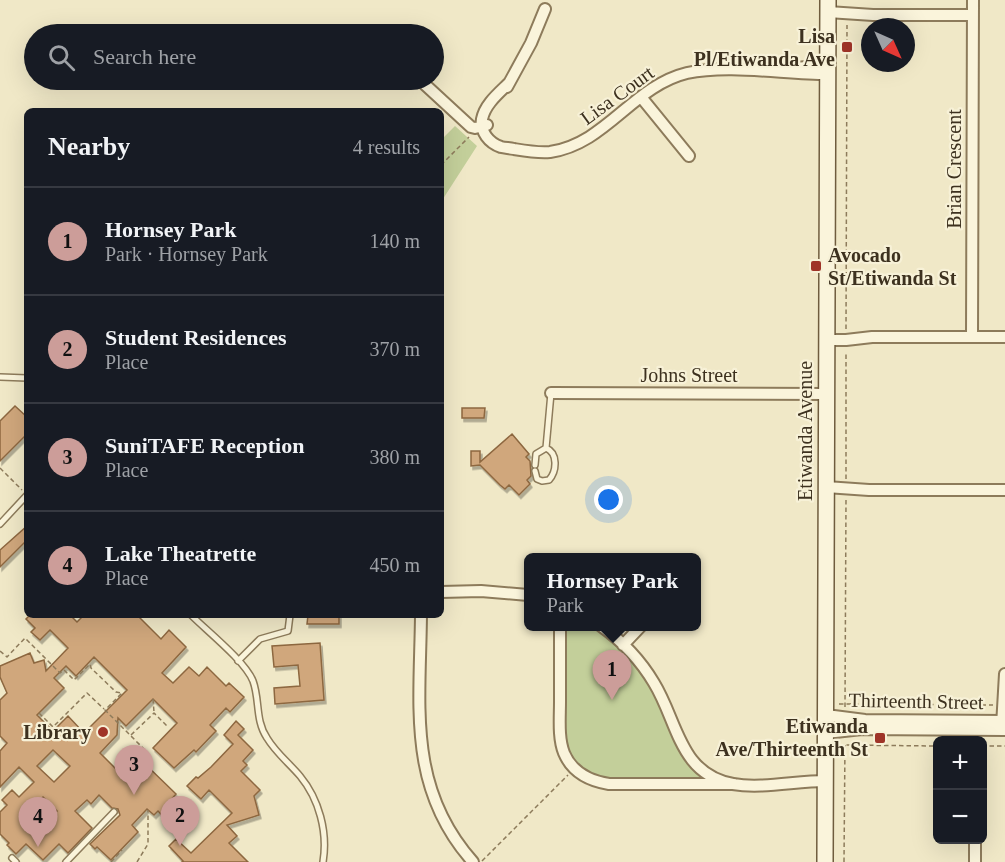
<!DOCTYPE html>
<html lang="en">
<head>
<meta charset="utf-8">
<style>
  :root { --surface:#171b24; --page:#20242c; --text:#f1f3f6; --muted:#9ea1a6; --line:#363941; --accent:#cc9d99 }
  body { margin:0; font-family:"Times New Roman",serif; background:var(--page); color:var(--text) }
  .controls { position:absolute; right:18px; bottom:18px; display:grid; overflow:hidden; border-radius:9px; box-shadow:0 6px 24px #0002 }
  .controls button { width:54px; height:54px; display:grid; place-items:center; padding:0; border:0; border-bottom:2px solid var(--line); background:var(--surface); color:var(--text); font:30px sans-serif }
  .compass { position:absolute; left:861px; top:18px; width:54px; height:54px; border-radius:50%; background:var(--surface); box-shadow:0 6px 24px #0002; rotate:135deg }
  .you { position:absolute; left:609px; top:500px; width:21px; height:21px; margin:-15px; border:4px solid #fff; border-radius:50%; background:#1a73e8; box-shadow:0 0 0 9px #1a73e833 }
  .badge { display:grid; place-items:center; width:39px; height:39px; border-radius:50%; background:var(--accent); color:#111; font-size:20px; font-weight:700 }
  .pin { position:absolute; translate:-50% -50px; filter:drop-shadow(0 2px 3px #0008) }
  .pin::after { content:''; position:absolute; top:32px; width:21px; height:18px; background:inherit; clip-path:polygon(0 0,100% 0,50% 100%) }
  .popup { position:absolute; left:524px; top:553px; width:177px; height:78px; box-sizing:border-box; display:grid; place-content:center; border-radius:9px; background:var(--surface); filter:drop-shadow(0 2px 4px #0005); font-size:20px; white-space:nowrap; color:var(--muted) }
  .popup b { font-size:22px; color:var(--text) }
  .popup::after { content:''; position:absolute; left:50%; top:100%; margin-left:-12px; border:12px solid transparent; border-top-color:var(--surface) }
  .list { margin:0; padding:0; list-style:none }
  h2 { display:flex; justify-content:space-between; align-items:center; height:78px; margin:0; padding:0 24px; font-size:26px }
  h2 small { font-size:20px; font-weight:400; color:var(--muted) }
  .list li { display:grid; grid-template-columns:39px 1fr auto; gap:18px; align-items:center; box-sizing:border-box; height:108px; padding:0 24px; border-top:2px solid var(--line) }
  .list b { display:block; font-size:22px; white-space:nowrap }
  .list p { margin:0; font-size:20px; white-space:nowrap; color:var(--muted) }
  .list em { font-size:20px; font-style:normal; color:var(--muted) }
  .icon { flex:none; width:33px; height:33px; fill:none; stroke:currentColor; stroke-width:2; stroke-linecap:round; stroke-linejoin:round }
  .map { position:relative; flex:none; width:1005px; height:862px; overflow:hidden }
  .search { position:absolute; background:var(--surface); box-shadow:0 6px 24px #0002; left:24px; top:24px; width:420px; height:66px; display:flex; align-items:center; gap:15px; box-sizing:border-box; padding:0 21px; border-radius:33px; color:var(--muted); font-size:22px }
  .panel { position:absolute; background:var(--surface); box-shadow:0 6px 24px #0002; left:24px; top:108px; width:420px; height:510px; border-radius:9px }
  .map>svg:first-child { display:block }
  .green { fill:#c3cf9a }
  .building { fill:#d0a77b; stroke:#8d6740; stroke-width:1.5; fill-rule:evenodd; filter:url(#shadow) }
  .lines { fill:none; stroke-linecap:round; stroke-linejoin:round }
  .lane-casing { stroke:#8d7b5b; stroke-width:8 }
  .street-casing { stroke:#8d7b5b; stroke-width:14 }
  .secondary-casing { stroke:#6f5c3e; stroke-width:18 }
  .path { stroke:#8d7b5b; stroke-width:1.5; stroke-dasharray:4.5 3; stroke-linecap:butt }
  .lane { stroke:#faf4db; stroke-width:5 }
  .street { stroke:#faf4db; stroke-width:10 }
  .secondary { stroke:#faf4db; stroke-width:15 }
  .poi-dot { fill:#9f3428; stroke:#f7f1d7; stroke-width:2 }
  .labels { text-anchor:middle; stroke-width:4.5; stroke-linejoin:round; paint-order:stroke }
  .poi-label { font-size:20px; font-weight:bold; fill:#3d311f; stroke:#f7f1d7; text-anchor:end }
  .street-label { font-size:20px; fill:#3d311f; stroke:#f7f1d7 }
</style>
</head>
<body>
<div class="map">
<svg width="1005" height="862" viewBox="0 0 1005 862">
  <defs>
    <filter id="shadow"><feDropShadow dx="2" dy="3.5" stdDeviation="0" flood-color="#0004"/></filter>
  </defs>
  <rect width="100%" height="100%" fill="#f0e8c7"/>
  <!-- green -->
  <path class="green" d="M455,126L477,146L441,202V140Z
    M565,627C573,627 586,624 593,627C600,628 607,636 612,641C636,661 653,687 665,716C677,743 676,753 701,775L700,778C686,781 669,779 654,779C615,779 573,785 566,735Z"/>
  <!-- building -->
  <path class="building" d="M15,406L27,417V434L0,461V421Z
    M462,408H485L484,418H462Z
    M512,434L529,454L526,457L530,461L531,476L527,480L530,484L519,495L509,485L505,489L500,485L480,465L471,466V451H480V462Z
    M27,526V540L0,567V550Z
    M30,615H70L77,622L84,615H137L161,639L169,630L186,647L162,673L173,683L189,667L199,676L207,667L226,686L229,683L244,697L230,712L226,708L210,725L216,731L196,752L194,750L174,768L153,748L177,723L153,699L126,726L118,718L117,735L100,753L120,773L123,770L127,775L141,760L176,794L170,801L187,820L176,830L158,811L154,815L147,809L132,825L138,832L111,860L97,847L95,849L90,844L120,815L118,809L112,808L99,795L91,804L87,800L75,811L92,828L68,853L59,844L43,860L26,844L16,854L7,845L9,843L0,834V812L7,805L2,800L12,790L19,797L34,782L19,767L0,787V751L7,743L0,736V700L7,693L0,677V666L30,653L34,663L44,660L46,671L68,648L50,630L40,640L31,632L35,628L26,619ZM94,657L127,690L84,733L68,716L53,731L37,715L64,688L54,678L66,666L76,676ZM53,750L70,766L54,782L37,766ZM43,797L57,811L45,823L31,809Z
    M308,615H339V624H307Z
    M320,643L324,700L275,704L274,688L300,686L298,665L274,667L272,646Z
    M236,721L244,729L238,735L253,750L243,761L247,765L241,771L260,790L254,796L259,815L227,825L237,836L229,843L248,862H182L183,861L169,846L176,839L191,853L232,813L209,790L201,799L187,786L196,777L198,778L211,767L233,744L224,735Z"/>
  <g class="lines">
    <!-- lane casing -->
    <g class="lane-casing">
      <path id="lane" d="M0,377L27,378
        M535,465L536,454L546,448
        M535,471L537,479L542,481L549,480C557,471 558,453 546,448L551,393
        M0,524L27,495
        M191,615C207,631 245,661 253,681C260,700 255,720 267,738C276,753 289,763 300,776C319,799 328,832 323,862
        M238,661L260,639L288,631L290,615
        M12,858L16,862
        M66,862L114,812"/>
    </g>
    <!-- street casing -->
    <g class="street-casing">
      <path id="street" d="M828,12L873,15H973
        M796,68L828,65
        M420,80L471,127L475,128L487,125
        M509,83C499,93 485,104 482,119C480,132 489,143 501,147C505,148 509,148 514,149C526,151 537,153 550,152C606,144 633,86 687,73C728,64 784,74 827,74
        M507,87L531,43L545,9
        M641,97L689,156
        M972,337L973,0
        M827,340H846L872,337H1005
        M551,393L827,394
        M826,487L869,490H1005
        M441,592L481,591L528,595
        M421,615C420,707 407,788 473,862
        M560,626C560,652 560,677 560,702C560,718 558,738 564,753C572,772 590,781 609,784H734
        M601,626C622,641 641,661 654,683C678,722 679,774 733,784C761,789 796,781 825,781
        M623,645L641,626
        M826,715L865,720L1005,721
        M1002,726L1005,674
        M826,733L862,729L1005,730
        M975,862V840"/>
    </g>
    <!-- secondary casing -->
    <g class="secondary-casing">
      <path id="secondary" d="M825,862L828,0"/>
    </g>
    <!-- path -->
    <path class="path" d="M441,165L469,137
      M846,329L847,25
      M0,468L22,490
      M846,479V352
      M0,651L7,657L25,638L60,673L64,670L74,680L90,664L91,668L116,692L122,693L105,710L145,750
      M153,699L154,712
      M839,704L993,705
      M845,707L846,499
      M39,713L53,727L87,693L104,709
      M131,735L154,713L168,727
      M839,745L938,746
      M982,746H1005
      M482,861L568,775
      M111,862L122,850
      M137,862L148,844V810
      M844,862L845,742"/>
    <!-- lane -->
    <use href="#lane" class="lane"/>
    <!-- street -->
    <use href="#street" class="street"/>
    <!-- secondary -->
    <use href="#secondary" class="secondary"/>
  </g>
  <!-- markers -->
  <g class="poi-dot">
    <rect x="841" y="41" width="12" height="12" rx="3"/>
    <rect x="810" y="260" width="12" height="12" rx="3"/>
    <circle cx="103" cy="732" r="6"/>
    <rect x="874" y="732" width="12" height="12" rx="3"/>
  </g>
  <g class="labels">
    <!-- poi labels -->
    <g class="poi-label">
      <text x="835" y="43">Lisa<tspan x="835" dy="23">Pl/Etiwanda Ave</tspan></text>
      <text x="828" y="262" text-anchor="start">Avocado<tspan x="828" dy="23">St/Etiwanda St</tspan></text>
      <text x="868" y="733">Etiwanda<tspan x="868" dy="23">Ave/Thirteenth St</tspan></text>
      <text x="91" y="739">Library</text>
    </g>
    <!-- street labels -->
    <g class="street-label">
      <text transform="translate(617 95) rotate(-36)" y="7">Lisa Court</text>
      <text transform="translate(954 169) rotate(-90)" y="7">Brian Crescent</text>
      <text x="689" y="382">Johns Street</text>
      <text transform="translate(805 431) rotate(-90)" y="7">Etiwanda Avenue</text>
      <text transform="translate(916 701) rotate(1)" y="7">Thirteenth Street</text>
    </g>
  </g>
</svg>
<div class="controls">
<button>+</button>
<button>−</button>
</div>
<svg class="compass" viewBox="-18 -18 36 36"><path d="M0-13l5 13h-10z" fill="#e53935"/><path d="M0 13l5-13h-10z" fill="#9ea1a6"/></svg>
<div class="you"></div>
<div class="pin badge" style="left:612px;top:700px">1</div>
<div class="popup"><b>Hornsey Park</b>Park</div>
<div class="pin badge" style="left:180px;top:846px">2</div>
<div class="pin badge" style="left:134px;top:795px">3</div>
<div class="pin badge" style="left:38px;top:847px">4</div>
<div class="search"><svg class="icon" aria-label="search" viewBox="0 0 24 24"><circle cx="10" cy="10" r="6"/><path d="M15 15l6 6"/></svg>Search here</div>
<section class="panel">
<h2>Nearby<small>4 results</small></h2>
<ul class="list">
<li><span class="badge">1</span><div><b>Hornsey Park</b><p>Park · Hornsey Park</p></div><em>140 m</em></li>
<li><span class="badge">2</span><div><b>Student Residences</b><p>Place</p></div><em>370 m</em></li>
<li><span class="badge">3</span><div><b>SuniTAFE Reception</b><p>Place</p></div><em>380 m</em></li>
<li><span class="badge">4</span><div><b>Lake Theatrette</b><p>Place</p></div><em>450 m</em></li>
</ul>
</section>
</div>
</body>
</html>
